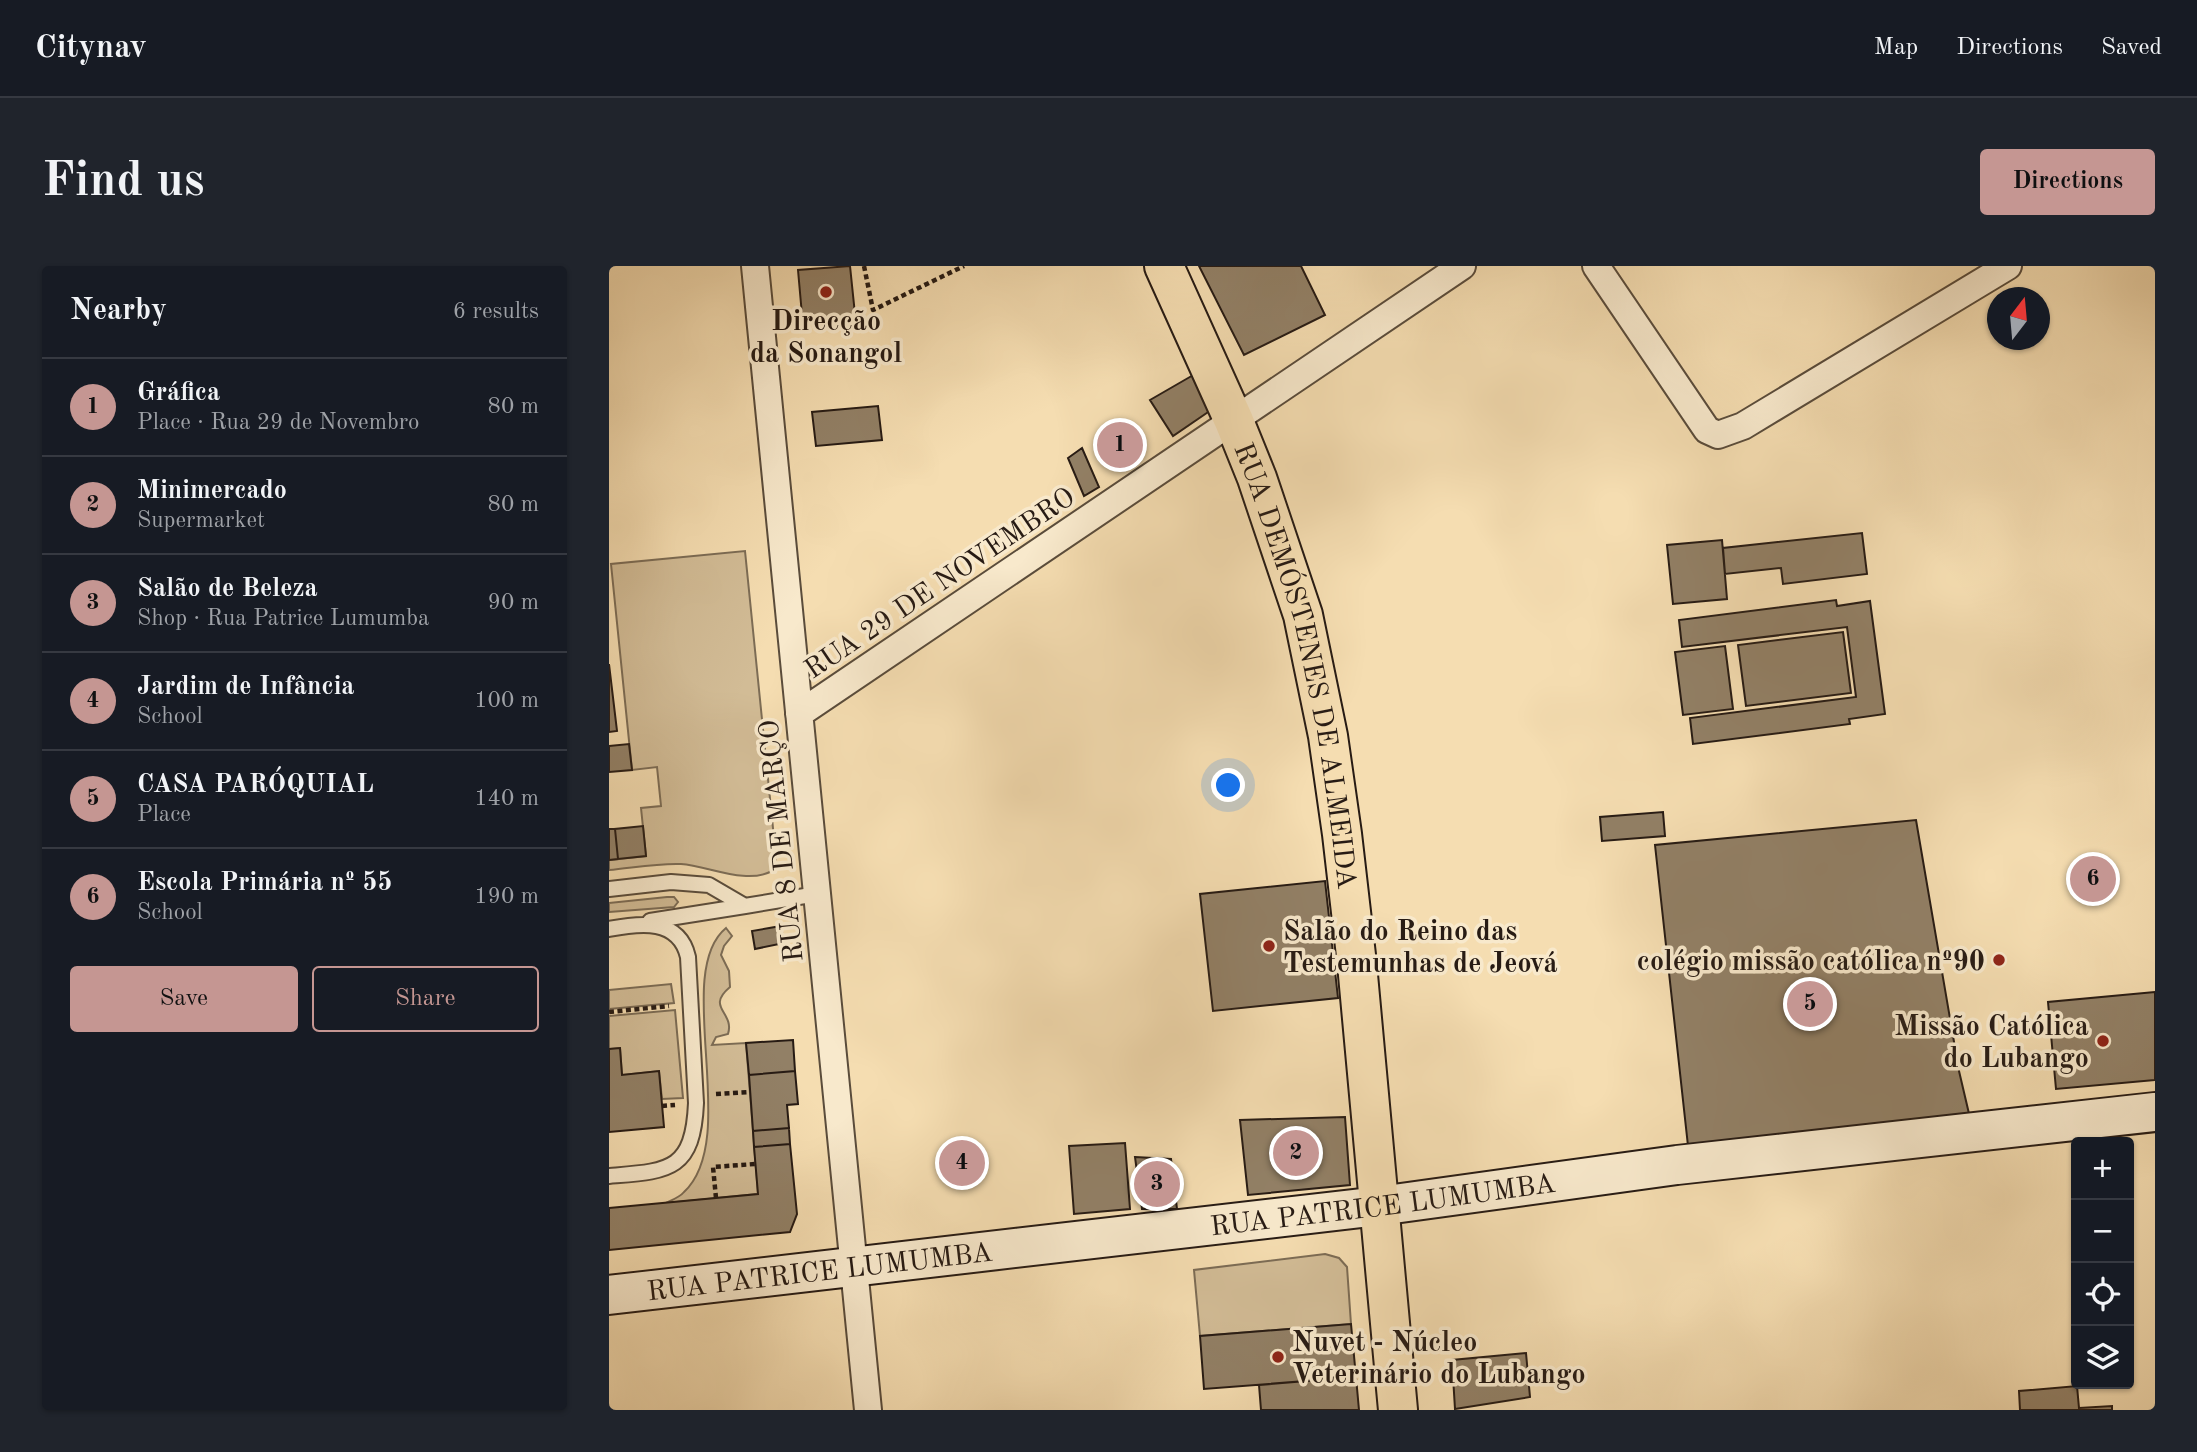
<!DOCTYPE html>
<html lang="en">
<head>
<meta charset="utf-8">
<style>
  :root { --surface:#171b24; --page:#20242c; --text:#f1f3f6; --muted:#9ea1a6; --line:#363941; --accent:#c59692 }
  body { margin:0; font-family:"Old Standard TT",serif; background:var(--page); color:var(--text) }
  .controls { position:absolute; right:21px; bottom:21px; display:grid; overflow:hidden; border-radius:7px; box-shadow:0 2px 5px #0004 }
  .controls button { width:63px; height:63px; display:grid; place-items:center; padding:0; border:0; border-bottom:2px solid var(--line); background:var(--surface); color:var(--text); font:35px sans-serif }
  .compass { position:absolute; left:1378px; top:21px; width:63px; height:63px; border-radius:50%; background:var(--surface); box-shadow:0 2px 5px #0004; rotate:16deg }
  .you { position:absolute; left:620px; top:520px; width:24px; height:24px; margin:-18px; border:5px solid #fff; border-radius:50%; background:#1a73e8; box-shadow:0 0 0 10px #1a73e833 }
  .badge { display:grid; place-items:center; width:46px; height:46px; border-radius:50%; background:var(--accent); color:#111; font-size:23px; font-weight:700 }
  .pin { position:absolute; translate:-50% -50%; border:4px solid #fff; box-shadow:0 2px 7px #0006 }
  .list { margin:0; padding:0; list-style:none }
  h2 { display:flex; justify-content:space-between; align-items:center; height:91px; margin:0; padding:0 28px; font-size:30px }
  h2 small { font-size:23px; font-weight:400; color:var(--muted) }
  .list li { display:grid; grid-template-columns:46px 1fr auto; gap:21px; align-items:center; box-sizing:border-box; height:98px; padding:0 28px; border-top:2px solid var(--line) }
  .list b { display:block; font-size:26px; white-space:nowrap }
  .list p { margin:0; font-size:23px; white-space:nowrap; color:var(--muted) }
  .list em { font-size:23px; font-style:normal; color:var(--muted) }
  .actions { display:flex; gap:14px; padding:21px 28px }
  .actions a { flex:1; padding:16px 0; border:2px solid var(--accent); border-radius:7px; text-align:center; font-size:24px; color:var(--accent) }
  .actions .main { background:var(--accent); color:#111 }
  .icon { flex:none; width:38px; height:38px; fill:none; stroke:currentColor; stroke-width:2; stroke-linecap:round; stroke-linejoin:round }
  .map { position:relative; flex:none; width:1546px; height:1144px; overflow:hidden; border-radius:7px }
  header { display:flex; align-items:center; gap:42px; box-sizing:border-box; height:98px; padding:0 35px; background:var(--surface); border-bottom:2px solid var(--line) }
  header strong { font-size:33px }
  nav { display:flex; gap:38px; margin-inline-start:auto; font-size:24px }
  .intro { display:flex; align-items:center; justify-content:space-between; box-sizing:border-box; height:168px; padding:0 42px }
  h1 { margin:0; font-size:49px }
  .button { padding:18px 32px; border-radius:7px; background:var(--accent); color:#111; font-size:24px; font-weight:700 }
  main { display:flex; gap:42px; padding:0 42px }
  aside { flex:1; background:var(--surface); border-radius:7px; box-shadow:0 2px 5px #0004 }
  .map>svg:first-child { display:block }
  .green { fill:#d2bc96; stroke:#7c6c55; stroke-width:2 }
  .building { fill:#928066; stroke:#271b14; stroke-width:2 }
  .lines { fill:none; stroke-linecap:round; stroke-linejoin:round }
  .lane-casing { stroke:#5a4c3b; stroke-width:18 }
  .street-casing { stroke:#5a4c3b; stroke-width:30 }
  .secondary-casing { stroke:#271b14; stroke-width:42 }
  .primary-casing { stroke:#271b14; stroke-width:42 }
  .path { stroke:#271b14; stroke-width:4.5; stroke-dasharray:5 3.5; stroke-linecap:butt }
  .lane { stroke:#f8e9cc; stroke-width:14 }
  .street { stroke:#f8e9cc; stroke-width:26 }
  .secondary { stroke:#f8e9cc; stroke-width:38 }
  .primary { stroke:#f5ddb1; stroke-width:38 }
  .poi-dot { fill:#8f2418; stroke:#f8e9cc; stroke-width:2.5 }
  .labels { text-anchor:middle; stroke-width:7; stroke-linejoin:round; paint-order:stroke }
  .poi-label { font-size:28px; font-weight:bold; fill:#271b14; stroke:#f8e9cc; text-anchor:start }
  .street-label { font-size:28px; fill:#271b14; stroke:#f8e9cc }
</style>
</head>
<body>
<header>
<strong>Citynav</strong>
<nav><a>Map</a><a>Directions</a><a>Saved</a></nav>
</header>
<div class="intro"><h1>Find us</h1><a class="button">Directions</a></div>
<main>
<aside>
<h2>Nearby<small>6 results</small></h2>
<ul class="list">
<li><span class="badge">1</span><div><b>Gráfica</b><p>Place · Rua 29 de Novembro</p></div><em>80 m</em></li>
<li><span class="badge">2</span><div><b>Minimercado</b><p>Supermarket</p></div><em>80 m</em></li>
<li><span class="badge">3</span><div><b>Salão de Beleza</b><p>Shop · Rua Patrice Lumumba</p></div><em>90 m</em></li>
<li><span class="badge">4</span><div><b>Jardim de Infância</b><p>School</p></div><em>100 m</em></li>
<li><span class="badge">5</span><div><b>CASA PARÓQUIAL</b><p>Place</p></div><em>140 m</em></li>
<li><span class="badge">6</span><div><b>Escola Primária nº 55</b><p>School</p></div><em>190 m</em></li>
</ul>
<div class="actions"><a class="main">Save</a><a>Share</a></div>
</aside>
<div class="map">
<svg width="1546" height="1144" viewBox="0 0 1546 1144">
  <rect width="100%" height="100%" fill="#f5ddb1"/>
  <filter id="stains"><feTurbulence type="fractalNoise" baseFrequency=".00286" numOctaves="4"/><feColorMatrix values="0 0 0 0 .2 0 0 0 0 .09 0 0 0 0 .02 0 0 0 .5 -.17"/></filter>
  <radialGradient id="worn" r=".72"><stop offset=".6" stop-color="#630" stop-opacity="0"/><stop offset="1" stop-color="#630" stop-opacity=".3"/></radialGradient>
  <!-- green -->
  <path class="green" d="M136,285L167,592L163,605C137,619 100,600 72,598C48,597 23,602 0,604V594L37,590L32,542L52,540L48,501L23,504L2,298Z
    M58,631H65L69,636L65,641L0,646V637Z
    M117,662L123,670L115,680L112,689L120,705L121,721C96,742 126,746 119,768L107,771L103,779L137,777L149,928L57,937C63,934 71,931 75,926C133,872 62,707 117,662Z
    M62,718L65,737L0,743V724Z
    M66,744L74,832L53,833L50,805L13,809L11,782L0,783V750Z
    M716,988L730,992L738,1001L742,1058L591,1070L585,1004Z"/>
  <!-- building -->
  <path class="building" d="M241,0L247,58L205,62L204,48L193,49L189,4Z
    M590,0H692L716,49L635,89Z
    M586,108L605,142L564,170L541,134Z
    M269,140L273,174L207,180L203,146Z
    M473,182L490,221L475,230L459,192Z
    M1253,267L1258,308L1174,318L1172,302L1116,308L1114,282Z
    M1113,274L1118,333L1064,338L1058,279Z
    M1227,334L1228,340L1261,335L1276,448L1240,453L1241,458L1084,478L1081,452L1247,431L1238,361L1073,381L1070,354Z
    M1234,366L1242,427L1137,440L1129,379Z
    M1116,380L1124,443L1074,449L1066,386Z
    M0,398L8,465L0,466Z
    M20,478L23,504L0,506V480Z
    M1054,546L1056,570L993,575L991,551Z
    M1307,554L1350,805L1361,852L1080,889L1046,579Z
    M34,560L37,590L9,593L6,563Z
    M0,563H6L9,593L0,594Z
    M716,615L729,732L604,745L591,628Z
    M172,660L175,677L146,683L143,665Z
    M1546,726V814L1447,823L1439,736Z
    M184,774L186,805L140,809L137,777Z
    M11,782L13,809L50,805L55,861L0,866V783Z
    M186,805L189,838L178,839L180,862L144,865L140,809Z
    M736,851L741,919L639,929L631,854Z
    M180,862L181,878L145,881L144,865Z
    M516,877L521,943L465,948L460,880Z
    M181,878L188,948L181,966L0,984V942L149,928L145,881Z
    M526,891L562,893L568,943H533Z
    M742,1058L747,1111L595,1123L591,1070Z
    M917,1087L921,1131L846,1143L843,1094Z
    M747,1111L750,1144H652L650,1119Z
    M1468,1120L1470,1142L1503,1140V1144H1411L1410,1125Z"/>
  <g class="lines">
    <!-- lane casing -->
    <g class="lane-casing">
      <path id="lane" d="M0,623L62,616L100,619L136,640L208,628
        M41,655L136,640
        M0,663C31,657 70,652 79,691L87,837C84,906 59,905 0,910"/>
    </g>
    <!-- street casing -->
    <g class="street-casing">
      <path id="street" d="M146,0L259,1144
        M987,0L1098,164L1109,169L1134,160L1399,0
        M190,448L853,0"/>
    </g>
    <!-- secondary casing -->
    <g class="secondary-casing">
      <g id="secondary">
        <path id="s1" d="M0,1029L770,940L1068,899L1546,846"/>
      </g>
    </g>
    <!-- primary casing -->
    <g class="primary-casing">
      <g id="primary">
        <path id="s2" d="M555,0L625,155L648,212L694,349L719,470L733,568L748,698L789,1144"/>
      </g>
    </g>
    <!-- path -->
    <path class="path" d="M255,0L264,44L355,0
      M0,746L60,740
      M107,828L141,826
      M53,840L66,839
      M107,932L104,901L146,898"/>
    <!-- lane -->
    <use href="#lane" class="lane"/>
    <!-- street -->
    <use href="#street" class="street"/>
    <!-- secondary -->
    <use href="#secondary" class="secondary"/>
    <!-- primary -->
    <use href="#primary" class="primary"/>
  </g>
  <!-- markers -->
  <g class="poi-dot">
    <circle cx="217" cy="26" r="7"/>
    <circle cx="660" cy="680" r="7"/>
    <circle cx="1390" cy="694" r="7"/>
    <circle cx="1494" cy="775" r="7"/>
    <circle cx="669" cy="1091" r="7"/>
  </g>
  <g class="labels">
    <!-- poi labels -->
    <g class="poi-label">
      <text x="217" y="64" text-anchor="middle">Direcção<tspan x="217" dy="32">da Sonangol</tspan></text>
      <text x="674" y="674">Salão do Reino das<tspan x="674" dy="32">Testemunhas de Jeová</tspan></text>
      <text x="1376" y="704" text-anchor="end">colégio missão católica nº90</text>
      <text x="1480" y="769" text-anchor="end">Missão Católica<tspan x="1480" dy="32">do Lubango</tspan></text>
      <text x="683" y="1085">Nuvet - Núcleo<tspan x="683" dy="32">Veterinário do Lubango</tspan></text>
    </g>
    <!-- street labels -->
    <g class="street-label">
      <text transform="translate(330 316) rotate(-34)" y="10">RUA 29 DE NOVEMBRO</text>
      <text dy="10" stroke="none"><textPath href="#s2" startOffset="424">RUA DEMÓSTENES DE ALMEIDA</textPath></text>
      <text transform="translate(171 575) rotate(-96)" y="10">RUA 8 DE MARÇO</text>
      <text dy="10" stroke="none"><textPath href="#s1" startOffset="779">RUA PATRICE LUMUMBA</textPath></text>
      <text dy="10" stroke="none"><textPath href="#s1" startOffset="212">RUA PATRICE LUMUMBA</textPath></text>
    </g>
  </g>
  <rect width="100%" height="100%" filter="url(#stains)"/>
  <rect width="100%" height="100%" fill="url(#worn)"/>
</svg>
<div class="controls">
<button>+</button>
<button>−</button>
<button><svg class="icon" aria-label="locate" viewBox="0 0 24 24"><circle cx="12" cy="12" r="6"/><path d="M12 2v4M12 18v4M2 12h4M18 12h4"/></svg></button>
<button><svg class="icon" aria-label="layers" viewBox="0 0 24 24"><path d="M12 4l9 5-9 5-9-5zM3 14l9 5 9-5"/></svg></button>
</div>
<svg class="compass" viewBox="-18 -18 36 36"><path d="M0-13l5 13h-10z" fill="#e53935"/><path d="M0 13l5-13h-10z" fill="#9ea1a6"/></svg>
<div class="you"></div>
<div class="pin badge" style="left:511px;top:179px">1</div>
<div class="pin badge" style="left:687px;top:887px">2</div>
<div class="pin badge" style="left:548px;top:918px">3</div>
<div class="pin badge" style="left:353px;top:897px">4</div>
<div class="pin badge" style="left:1201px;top:738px">5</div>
<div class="pin badge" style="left:1484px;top:613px">6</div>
</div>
</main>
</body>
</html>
